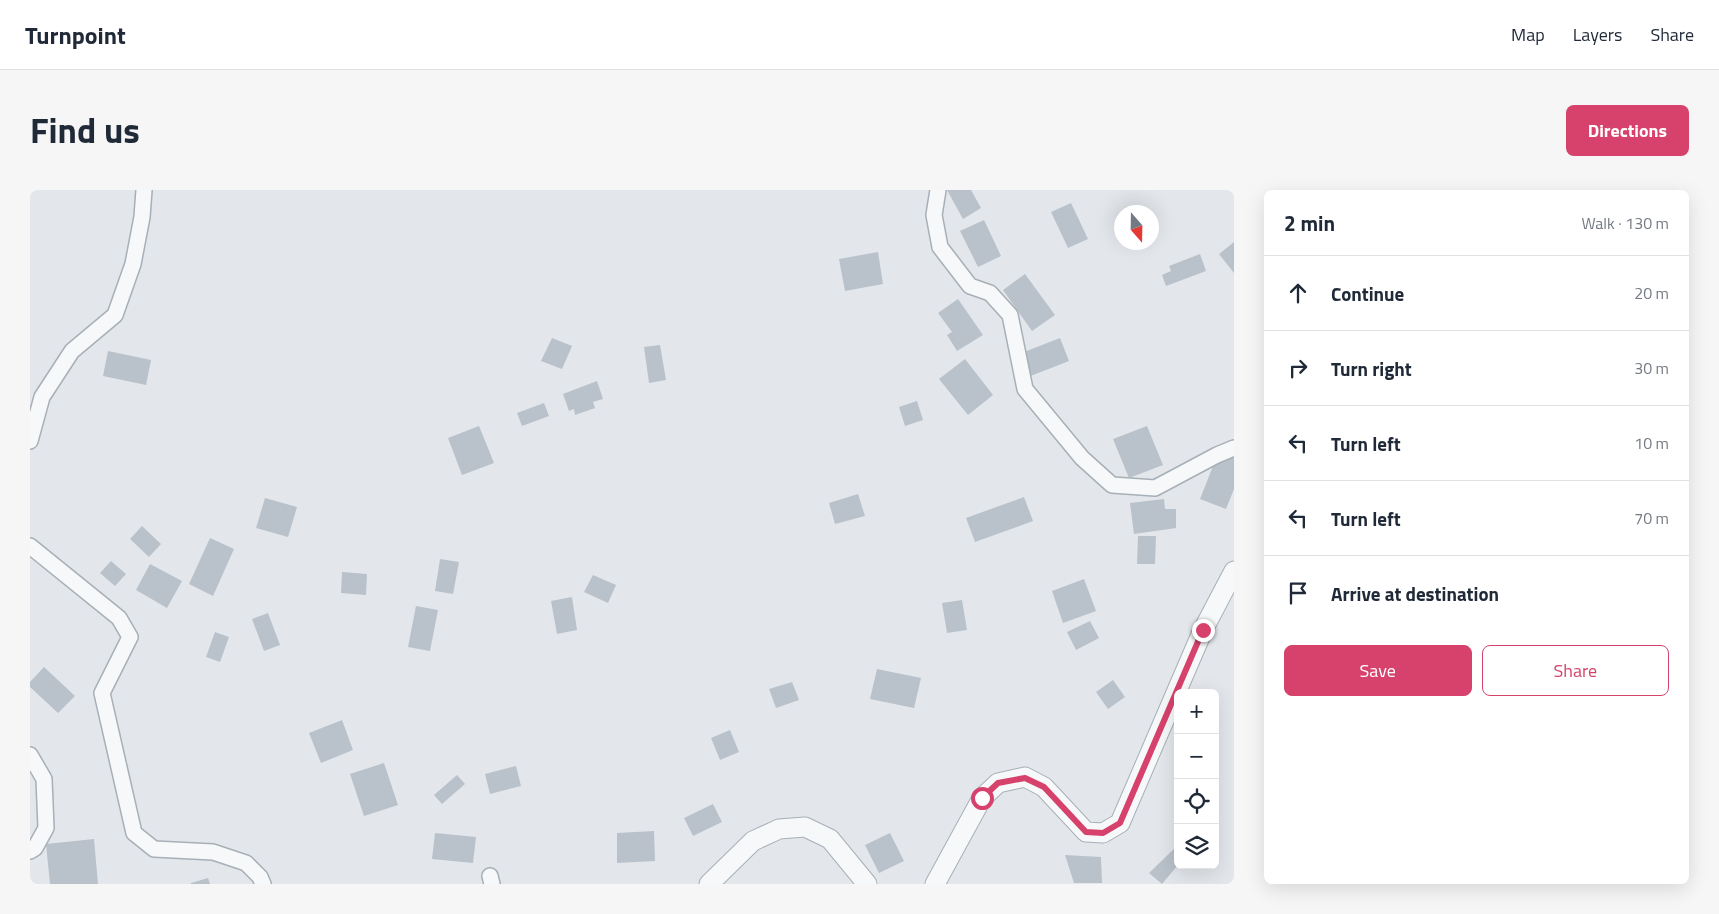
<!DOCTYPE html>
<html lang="en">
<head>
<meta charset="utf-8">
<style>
  :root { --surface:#fff; --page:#f6f6f7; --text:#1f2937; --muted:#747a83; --line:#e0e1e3; --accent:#d6426c }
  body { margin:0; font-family:"Titillium Web",sans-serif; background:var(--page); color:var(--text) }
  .controls { position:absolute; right:15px; bottom:15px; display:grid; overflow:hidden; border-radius:8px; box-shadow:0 5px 20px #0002 }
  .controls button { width:45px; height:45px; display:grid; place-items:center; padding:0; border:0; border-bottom:1px solid var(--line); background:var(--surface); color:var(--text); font:25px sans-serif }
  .compass { position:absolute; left:1084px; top:15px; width:45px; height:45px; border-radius:50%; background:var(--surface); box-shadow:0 5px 20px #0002; rotate:160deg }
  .stop { position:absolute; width:15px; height:15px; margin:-11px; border:4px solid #d6426c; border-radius:50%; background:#fff }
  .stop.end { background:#d6426c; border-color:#fff; box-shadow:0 1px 5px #0008 }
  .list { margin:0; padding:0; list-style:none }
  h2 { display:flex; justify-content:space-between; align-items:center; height:65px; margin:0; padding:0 20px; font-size:21px }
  h2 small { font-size:16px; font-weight:400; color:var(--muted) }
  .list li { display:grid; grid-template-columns:32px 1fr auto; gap:15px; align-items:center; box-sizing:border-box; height:75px; padding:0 20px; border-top:1px solid var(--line) }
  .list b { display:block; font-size:19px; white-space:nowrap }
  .list em { font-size:16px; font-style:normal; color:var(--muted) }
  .actions { display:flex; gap:10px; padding:15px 20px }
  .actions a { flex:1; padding:11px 0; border:1px solid var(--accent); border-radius:8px; text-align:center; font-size:18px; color:var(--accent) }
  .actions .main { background:var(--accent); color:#fff }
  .icon { flex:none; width:28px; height:28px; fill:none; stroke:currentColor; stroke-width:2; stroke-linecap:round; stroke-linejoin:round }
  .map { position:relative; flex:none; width:1204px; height:694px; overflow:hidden; border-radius:8px }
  header { display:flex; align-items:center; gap:30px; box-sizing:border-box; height:70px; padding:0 25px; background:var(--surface); border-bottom:1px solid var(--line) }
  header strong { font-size:24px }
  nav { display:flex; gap:28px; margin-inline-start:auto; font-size:18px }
  .intro { display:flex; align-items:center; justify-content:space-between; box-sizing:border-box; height:120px; padding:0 30px }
  h1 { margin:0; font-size:35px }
  .button { padding:12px 22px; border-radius:8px; background:var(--accent); color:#fff; font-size:18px; font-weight:700 }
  main { display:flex; gap:30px; padding:0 30px }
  aside { flex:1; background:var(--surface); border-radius:8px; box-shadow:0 5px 20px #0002 }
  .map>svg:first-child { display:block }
  .building { fill:#b9c1ca }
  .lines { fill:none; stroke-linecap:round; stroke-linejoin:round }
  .minor-casing { stroke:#a7afb7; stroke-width:18 }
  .tertiary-casing { stroke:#a7afb7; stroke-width:21 }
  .minor { stroke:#f6f8f9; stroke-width:15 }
  .tertiary { stroke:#f6f8f9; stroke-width:19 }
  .route { stroke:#d6426c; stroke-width:6 }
</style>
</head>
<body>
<header>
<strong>Turnpoint</strong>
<nav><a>Map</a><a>Layers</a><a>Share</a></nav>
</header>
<div class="intro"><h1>Find us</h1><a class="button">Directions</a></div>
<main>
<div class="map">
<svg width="1204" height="694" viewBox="0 0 1204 694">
  <rect width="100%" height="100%" fill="#e3e7ec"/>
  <!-- building -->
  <path class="building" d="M917,0H941L951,18L933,29Z
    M1041,13L1058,49L1038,58L1021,22Z
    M954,30L971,66L948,77L930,41Z
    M1204,52V83L1189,64Z
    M848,62L853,94L815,101L809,69Z
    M1170,64L1176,81L1136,96L1132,85L1141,81L1139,76Z
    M995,84L1025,125L1002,141L973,100Z
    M928,109L953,145L927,161L917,145L922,142L908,123Z
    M522,148L542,156L532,179L511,171Z
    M1030,148L1039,171L998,187L989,164Z
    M630,155L636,190L619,193L614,157Z
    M78,161L121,170L116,195L73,186Z
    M935,169L963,205L938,225L909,189Z
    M567,191L573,209L563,212L565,218L545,225L544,219L539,221L533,204Z
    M887,211L893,230L875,236L869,217Z
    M514,213L519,226L492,236L487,223Z
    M449,236L464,273L432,285L418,248Z
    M1117,236L1133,275L1099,288L1083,249Z
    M1189,261L1204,266V299L1196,319L1170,309Z
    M828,304L835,326L805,334L799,313Z
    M994,307L1003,331L945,352L936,328Z
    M235,308L267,317L258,347L226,338Z
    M1134,309L1135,319H1146V338L1104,344L1100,313Z
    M112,336L131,354L119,367L100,349Z
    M1108,346H1126L1125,374H1107Z
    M180,348L204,359L183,406L159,394Z
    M410,369L429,372L423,404L405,401Z
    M81,371L96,384L85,396L70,383Z
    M120,374L152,391L137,418L106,400Z
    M312,382L337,384L336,405L311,403Z
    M563,385L586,395L578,413L554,402Z
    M1054,389L1066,421L1033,433L1022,401Z
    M542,407L547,440L527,444L521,411Z
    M932,410L937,440L917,443L912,413Z
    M386,416L408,420L400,461L378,457Z
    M238,423L250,455L234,461L222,429Z
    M1060,431L1069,448L1046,460L1037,442Z
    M185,442L199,447L190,472L176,467Z
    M14,477L45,506L28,523L0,497V492Z
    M847,479L891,488L884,518L840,509Z
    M1083,490L1095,507L1078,519L1066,502Z
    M762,492L769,510L746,518L739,499Z
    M312,530L323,560L291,573L279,543Z
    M700,540L709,562L690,570L681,548Z
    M354,573L368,615L334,626L320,584Z
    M486,576L491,596L460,604L455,584Z
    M427,585L435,594L412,614L404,605Z
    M683,614L692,632L663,646L654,628Z
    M624,641L625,671L587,673V643Z
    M405,643L446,647L443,673L402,669Z
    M860,643L874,671L849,683L835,655Z
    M64,649L68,694H20L16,654Z
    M1148,655V675L1132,694L1119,683Z
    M1035,665L1071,667L1072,693H1044Z
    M178,688L180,694H161V693Z"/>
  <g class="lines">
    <!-- minor casing -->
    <g class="minor-casing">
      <path id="minor" d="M908,0L904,25L910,57L940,96L960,103L980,125L995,199L1052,268L1082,295L1125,298L1187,265L1204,258
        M0,251L12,207L42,161L85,125L103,74L112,27L114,0
        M0,356L89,428L100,447L72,503L104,643L124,659L183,662L216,673L230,687L233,694
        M0,565L14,589L16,638L5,658L0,661
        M460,686L462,694"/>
    </g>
    <!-- tertiary casing -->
    <g class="tertiary-casing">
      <path id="tertiary" d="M679,694L723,651L749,639L775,637L800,649L837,694
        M905,694L952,608L968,593L995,587L1014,597L1056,642L1073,643L1090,633L1173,440L1204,381"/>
    </g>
    <!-- minor -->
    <use href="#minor" class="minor"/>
    <!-- tertiary -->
    <use href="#tertiary" class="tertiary"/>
  </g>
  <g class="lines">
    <!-- route -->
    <path class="route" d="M952,608L968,593L995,588L1014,597L1056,642L1073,643L1090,633L1173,440"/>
  </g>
</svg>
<div class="controls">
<button>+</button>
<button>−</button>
<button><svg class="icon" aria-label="locate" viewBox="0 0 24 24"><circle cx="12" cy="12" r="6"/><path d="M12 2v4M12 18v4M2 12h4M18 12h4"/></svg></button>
<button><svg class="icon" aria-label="layers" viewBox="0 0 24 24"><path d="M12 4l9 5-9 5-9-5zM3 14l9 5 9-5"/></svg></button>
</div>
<svg class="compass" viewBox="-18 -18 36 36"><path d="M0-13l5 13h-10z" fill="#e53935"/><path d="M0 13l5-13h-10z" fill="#747a83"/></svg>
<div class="stop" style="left:952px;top:608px"></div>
<div class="stop end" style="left:1173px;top:440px"></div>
</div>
<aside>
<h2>2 min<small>Walk · 130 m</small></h2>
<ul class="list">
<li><svg class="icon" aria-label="ahead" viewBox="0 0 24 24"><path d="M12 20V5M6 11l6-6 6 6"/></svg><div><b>Continue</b></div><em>20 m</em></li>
<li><svg class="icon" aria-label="right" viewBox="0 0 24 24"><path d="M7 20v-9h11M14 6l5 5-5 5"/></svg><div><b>Turn right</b></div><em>30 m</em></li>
<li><svg class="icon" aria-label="left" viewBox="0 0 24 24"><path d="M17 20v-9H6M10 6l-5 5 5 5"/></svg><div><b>Turn left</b></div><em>10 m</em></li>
<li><svg class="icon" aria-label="left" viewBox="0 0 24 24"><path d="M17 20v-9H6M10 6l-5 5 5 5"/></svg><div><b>Turn left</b></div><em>70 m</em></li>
<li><svg class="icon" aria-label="arrive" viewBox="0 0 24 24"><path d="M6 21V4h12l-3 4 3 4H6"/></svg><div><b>Arrive at destination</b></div></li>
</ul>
<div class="actions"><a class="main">Save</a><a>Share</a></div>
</aside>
</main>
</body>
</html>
